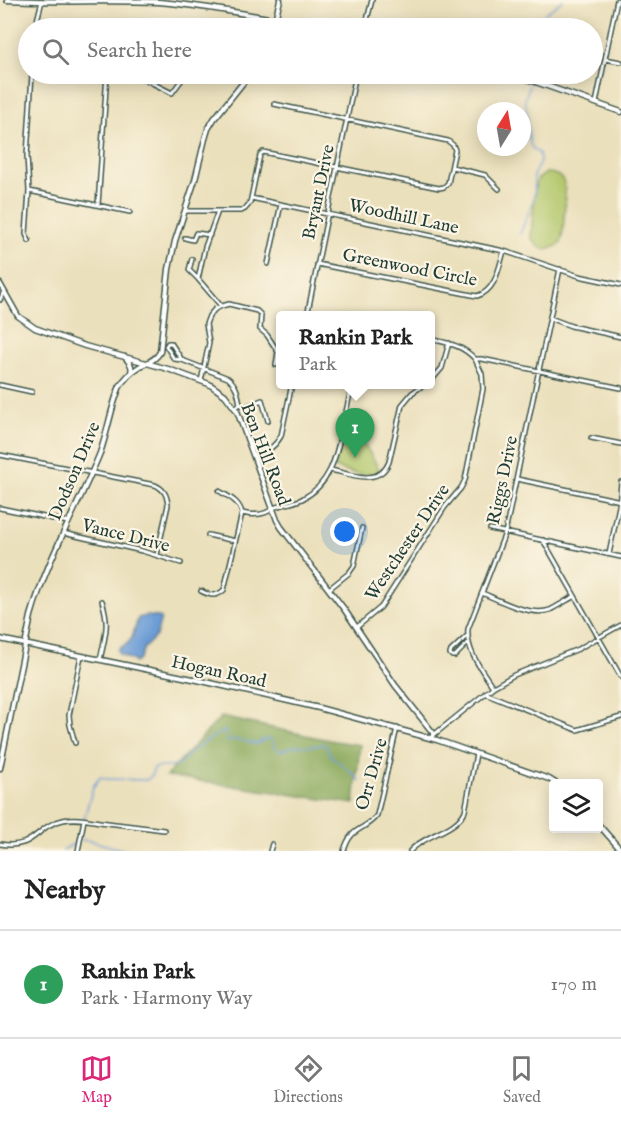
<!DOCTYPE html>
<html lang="en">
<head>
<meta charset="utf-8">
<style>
  :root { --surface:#fff; --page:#f2f2f2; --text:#222; --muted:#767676; --line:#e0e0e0; --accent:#db2777 }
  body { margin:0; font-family:"IM FELL English",serif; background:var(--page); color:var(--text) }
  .controls { position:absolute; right:18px; bottom:18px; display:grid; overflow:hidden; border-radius:6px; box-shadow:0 3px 15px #0003 }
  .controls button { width:54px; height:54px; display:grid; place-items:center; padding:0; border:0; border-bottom:2px solid var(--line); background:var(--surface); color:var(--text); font:30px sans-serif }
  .compass { position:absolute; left:477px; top:102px; width:54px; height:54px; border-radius:50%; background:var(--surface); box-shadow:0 3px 15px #0003; rotate:11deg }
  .you { position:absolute; left:345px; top:532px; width:21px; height:21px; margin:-15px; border:4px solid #fff; border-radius:50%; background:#1a73e8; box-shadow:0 0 0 9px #1a73e833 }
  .badge { display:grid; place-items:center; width:39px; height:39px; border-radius:50%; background:var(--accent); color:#fff; font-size:20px; font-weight:700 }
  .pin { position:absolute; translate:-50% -50px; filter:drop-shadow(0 2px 3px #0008) }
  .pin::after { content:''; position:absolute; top:32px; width:21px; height:18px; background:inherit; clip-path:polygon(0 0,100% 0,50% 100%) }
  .popup { position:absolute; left:276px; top:311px; width:159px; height:78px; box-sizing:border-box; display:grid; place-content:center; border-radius:6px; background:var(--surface); filter:drop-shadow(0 2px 4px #0005); font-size:20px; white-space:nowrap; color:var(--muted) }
  .popup b { font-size:22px; color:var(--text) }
  .popup::after { content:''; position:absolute; left:50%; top:100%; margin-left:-12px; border:12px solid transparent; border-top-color:var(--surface) }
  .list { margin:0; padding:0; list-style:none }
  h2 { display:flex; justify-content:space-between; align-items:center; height:78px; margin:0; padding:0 24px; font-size:26px }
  h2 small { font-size:20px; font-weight:400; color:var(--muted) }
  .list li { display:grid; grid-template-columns:39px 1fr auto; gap:18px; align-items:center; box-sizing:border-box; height:108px; padding:0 24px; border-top:2px solid var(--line) }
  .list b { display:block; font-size:22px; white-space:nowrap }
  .list p { margin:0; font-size:20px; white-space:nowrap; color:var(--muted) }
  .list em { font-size:20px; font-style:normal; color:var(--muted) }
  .icon { flex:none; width:33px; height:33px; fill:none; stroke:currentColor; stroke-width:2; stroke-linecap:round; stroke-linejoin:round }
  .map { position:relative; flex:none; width:621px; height:851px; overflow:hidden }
  .search { position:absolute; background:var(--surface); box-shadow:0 3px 15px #0003; left:18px; right:18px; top:18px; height:66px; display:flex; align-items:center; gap:15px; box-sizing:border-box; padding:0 21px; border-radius:33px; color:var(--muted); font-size:22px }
  .sheet { height:186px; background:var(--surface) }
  nav { display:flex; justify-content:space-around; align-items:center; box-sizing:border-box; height:84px; border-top:2px solid var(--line); background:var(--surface); font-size:16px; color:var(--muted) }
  nav a { display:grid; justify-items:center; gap:3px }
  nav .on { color:var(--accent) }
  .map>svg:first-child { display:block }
  .green { fill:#b3c76c; stroke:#698250; stroke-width:1.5 }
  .forest { fill:#8eac60; stroke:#56744a; stroke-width:1.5 }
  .water { fill:#6c9cd5; stroke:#466c84; stroke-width:1.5 }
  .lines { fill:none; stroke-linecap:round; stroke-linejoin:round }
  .stream { stroke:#6c9cd5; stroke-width:1.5 }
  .street-casing { stroke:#3e5548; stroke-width:6 }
  .secondary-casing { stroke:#3e5548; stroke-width:7 }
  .street { stroke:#fff; stroke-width:3 }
  .secondary { stroke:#fff; stroke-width:4 }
  .labels { text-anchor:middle; stroke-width:4.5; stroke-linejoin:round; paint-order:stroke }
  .street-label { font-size:18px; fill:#1f3d34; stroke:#fcf5e5 }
</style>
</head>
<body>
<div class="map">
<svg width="621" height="851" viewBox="0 0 621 851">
  <rect width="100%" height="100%" fill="#fcf5e5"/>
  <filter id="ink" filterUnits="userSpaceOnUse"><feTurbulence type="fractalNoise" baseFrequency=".0167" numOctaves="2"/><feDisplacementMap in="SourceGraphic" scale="12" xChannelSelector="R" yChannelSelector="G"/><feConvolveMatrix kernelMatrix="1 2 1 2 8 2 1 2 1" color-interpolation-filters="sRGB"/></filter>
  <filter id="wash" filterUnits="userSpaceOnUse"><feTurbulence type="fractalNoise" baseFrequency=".008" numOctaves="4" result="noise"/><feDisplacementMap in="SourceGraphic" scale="24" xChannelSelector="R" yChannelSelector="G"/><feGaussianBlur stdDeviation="1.35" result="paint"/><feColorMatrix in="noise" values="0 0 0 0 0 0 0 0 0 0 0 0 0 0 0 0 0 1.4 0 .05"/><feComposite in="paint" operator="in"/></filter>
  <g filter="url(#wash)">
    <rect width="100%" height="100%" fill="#ebe0bc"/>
    <!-- green -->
    <path class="green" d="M546,173C553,173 559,175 563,180C568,189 563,232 561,243C549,252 538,251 531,237L535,186L538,179Z
      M341,441L365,445L380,471C367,479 347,472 334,467Z"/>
    <!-- forest -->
    <path class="forest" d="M221,717L334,741L360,745L354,804L166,776Z"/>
    <!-- water -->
    <path class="water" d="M146,616L159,617L161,618L156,636L144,648L139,660L135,663L132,660L119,654L118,649L128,643L132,638L138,618Z"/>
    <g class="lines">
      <!-- stream -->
      <path class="stream" d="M536,28C539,14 553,9 563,0
        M520,234L535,196L534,178V174L540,162L539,153C535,151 534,151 531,146C527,137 529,119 527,110C527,106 525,103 525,100L533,74
        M84,819L93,787L100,777L107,779L147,780L151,776L154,768C162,765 171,769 178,765C182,762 185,758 188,755C199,746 212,736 225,731L227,741L238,740L257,744L265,739H270L273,742L274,747L280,751L295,746H317L322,744L326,746L332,757L348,769L360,781
        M82,840L91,841L128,851
        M63,851L66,848L76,843L81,830"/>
    </g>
  </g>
  <g filter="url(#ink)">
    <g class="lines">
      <!-- street casing -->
      <g class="street-casing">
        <path id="street" d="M35,28L42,1
          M365,28L372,0
          M605,59L621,62
          M125,74L140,77L172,93L186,74
          M596,103L617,0
          M452,167L485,175L499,189
          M29,191L130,212
          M251,198L504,251L579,276L621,285
          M98,205L107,74
          M185,211H241L245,209L250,203L260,155L263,152L439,188L444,187L448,183L455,150L453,145L448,141L274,104
          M218,211L205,247L198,279L221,306
          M185,238L193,240L196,233L210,235
          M29,241L26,234L29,191L27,156L32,74
          M192,259L189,270L198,279
          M268,264L281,204
          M317,264L477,296C496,291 499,267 504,251
          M0,300L4,291
          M307,313L318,316
          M307,316L356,74
          M550,318L571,326L621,337
          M430,339C448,343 462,345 475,359H482L621,388
          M182,360L171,343H168L166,346L174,359L182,360L228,378C237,385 238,394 240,404L235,408
          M201,381L209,343L206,324L209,316L215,309L222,306L229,304L257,311L261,315L260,329L267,335L278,352L276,365
          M430,382L442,368L449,343
          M0,385L32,392
          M240,404L245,407L262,400L268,421
          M591,438L621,444
          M0,455L155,485C164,489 167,495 168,505L157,555
          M254,457C266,453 275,447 281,436L292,384
          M331,470C350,474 379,487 389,462L402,405L412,393L425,384
          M517,479L621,501
          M0,508L68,522
          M242,513C250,515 260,516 269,511C275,508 269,508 276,507C285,504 294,503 302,499C330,485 336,457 342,430C345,415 349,400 352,384
          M490,529L621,557
          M63,533L142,551L181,563
          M208,535L235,541
          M543,540L621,677
          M609,554L619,506L621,482
          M329,589L349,573L354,566L362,528
          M201,591C211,596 216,597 224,590L242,513C239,501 229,497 219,491
          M482,593C499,600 530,617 550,610C558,606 567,600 575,596
          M357,627L381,607L445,507L461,488L465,480L483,389L482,374L475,359
          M468,635L451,651L450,654L452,656H455L468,643
          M100,660C105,636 110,625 102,601
          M493,687C481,669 466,651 468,629L505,533L560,269
          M485,693L577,730L621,717
          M430,738L493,687L514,675L578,649L621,625
          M75,743L70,725L69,715L81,656
          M0,844C36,850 35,826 63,820C75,817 88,820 100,822C121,825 143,827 164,830
          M78,851L84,820
          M270,851L272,844
          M344,851C351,825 366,831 377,815L397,728
          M410,851C425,834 456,831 465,811L476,754"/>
      </g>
      <!-- secondary casing -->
      <g class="secondary-casing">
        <path id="secondary" d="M7,0C58,3 109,0 159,2C214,7 268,18 323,28
          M273,28L280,0
          M513,74L621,112
          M0,284L18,316L35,328L85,346L168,369L209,384L225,395L237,411L277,520L281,527L344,609L395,685L434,734
          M125,357C129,362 133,366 131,372
          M0,639L193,679L319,708L437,740L549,779L557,784
          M0,768L31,616C47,559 78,507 100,453C108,431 111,407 120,386C125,378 131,372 139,367C147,362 155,361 160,352L169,269L175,241L195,180L205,139L208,129L214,119L250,74
          M598,824L621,850"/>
      </g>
      <!-- street -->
      <use href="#street" class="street"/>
      <!-- secondary -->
      <use href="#secondary" class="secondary"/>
    </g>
  </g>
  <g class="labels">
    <!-- street labels -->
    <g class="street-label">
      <text transform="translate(318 192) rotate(-78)" y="6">Bryant Drive</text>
      <text transform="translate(404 216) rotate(12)" y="6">Woodhill Lane</text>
      <text transform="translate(410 267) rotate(11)" y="6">Greenwood Circle</text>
      <text transform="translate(266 454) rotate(69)" y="6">Ben Hill Road</text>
      <text transform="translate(74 471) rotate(-67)" y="6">Dodson Drive</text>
      <text transform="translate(502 480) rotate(-78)" y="6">Riggs Drive</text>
      <text transform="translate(126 535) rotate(14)" y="6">Vance Drive</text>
      <text transform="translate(407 542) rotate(-56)" y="6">Westchester Drive</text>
      <text transform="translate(219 671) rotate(12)" y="6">Hogan Road</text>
      <text transform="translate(371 774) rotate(-74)" y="6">Orr Drive</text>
    </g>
  </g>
</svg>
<div class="controls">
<button><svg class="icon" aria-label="layers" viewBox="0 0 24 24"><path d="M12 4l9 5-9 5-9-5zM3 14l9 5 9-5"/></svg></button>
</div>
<svg class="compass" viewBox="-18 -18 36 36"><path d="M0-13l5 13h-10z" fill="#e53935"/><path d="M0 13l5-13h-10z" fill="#767676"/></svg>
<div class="you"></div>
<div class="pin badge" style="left:355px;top:458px;background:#2e9e5b">1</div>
<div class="popup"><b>Rankin Park</b>Park</div>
<div class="search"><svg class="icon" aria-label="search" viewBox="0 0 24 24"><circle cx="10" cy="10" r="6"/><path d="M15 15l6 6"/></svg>Search here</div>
</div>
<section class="sheet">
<h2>Nearby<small></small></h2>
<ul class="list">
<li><span class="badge" style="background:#2e9e5b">1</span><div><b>Rankin Park</b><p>Park · Harmony Way</p></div><em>170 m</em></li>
</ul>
</section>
<nav>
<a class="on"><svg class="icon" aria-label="map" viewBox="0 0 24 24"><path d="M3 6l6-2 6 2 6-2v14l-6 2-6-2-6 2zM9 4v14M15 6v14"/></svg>Map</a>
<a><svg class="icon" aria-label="directions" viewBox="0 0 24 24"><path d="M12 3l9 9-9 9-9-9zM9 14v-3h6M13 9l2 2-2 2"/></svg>Directions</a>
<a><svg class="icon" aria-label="saved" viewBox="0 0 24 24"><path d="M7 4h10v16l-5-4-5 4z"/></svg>Saved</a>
</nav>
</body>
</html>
